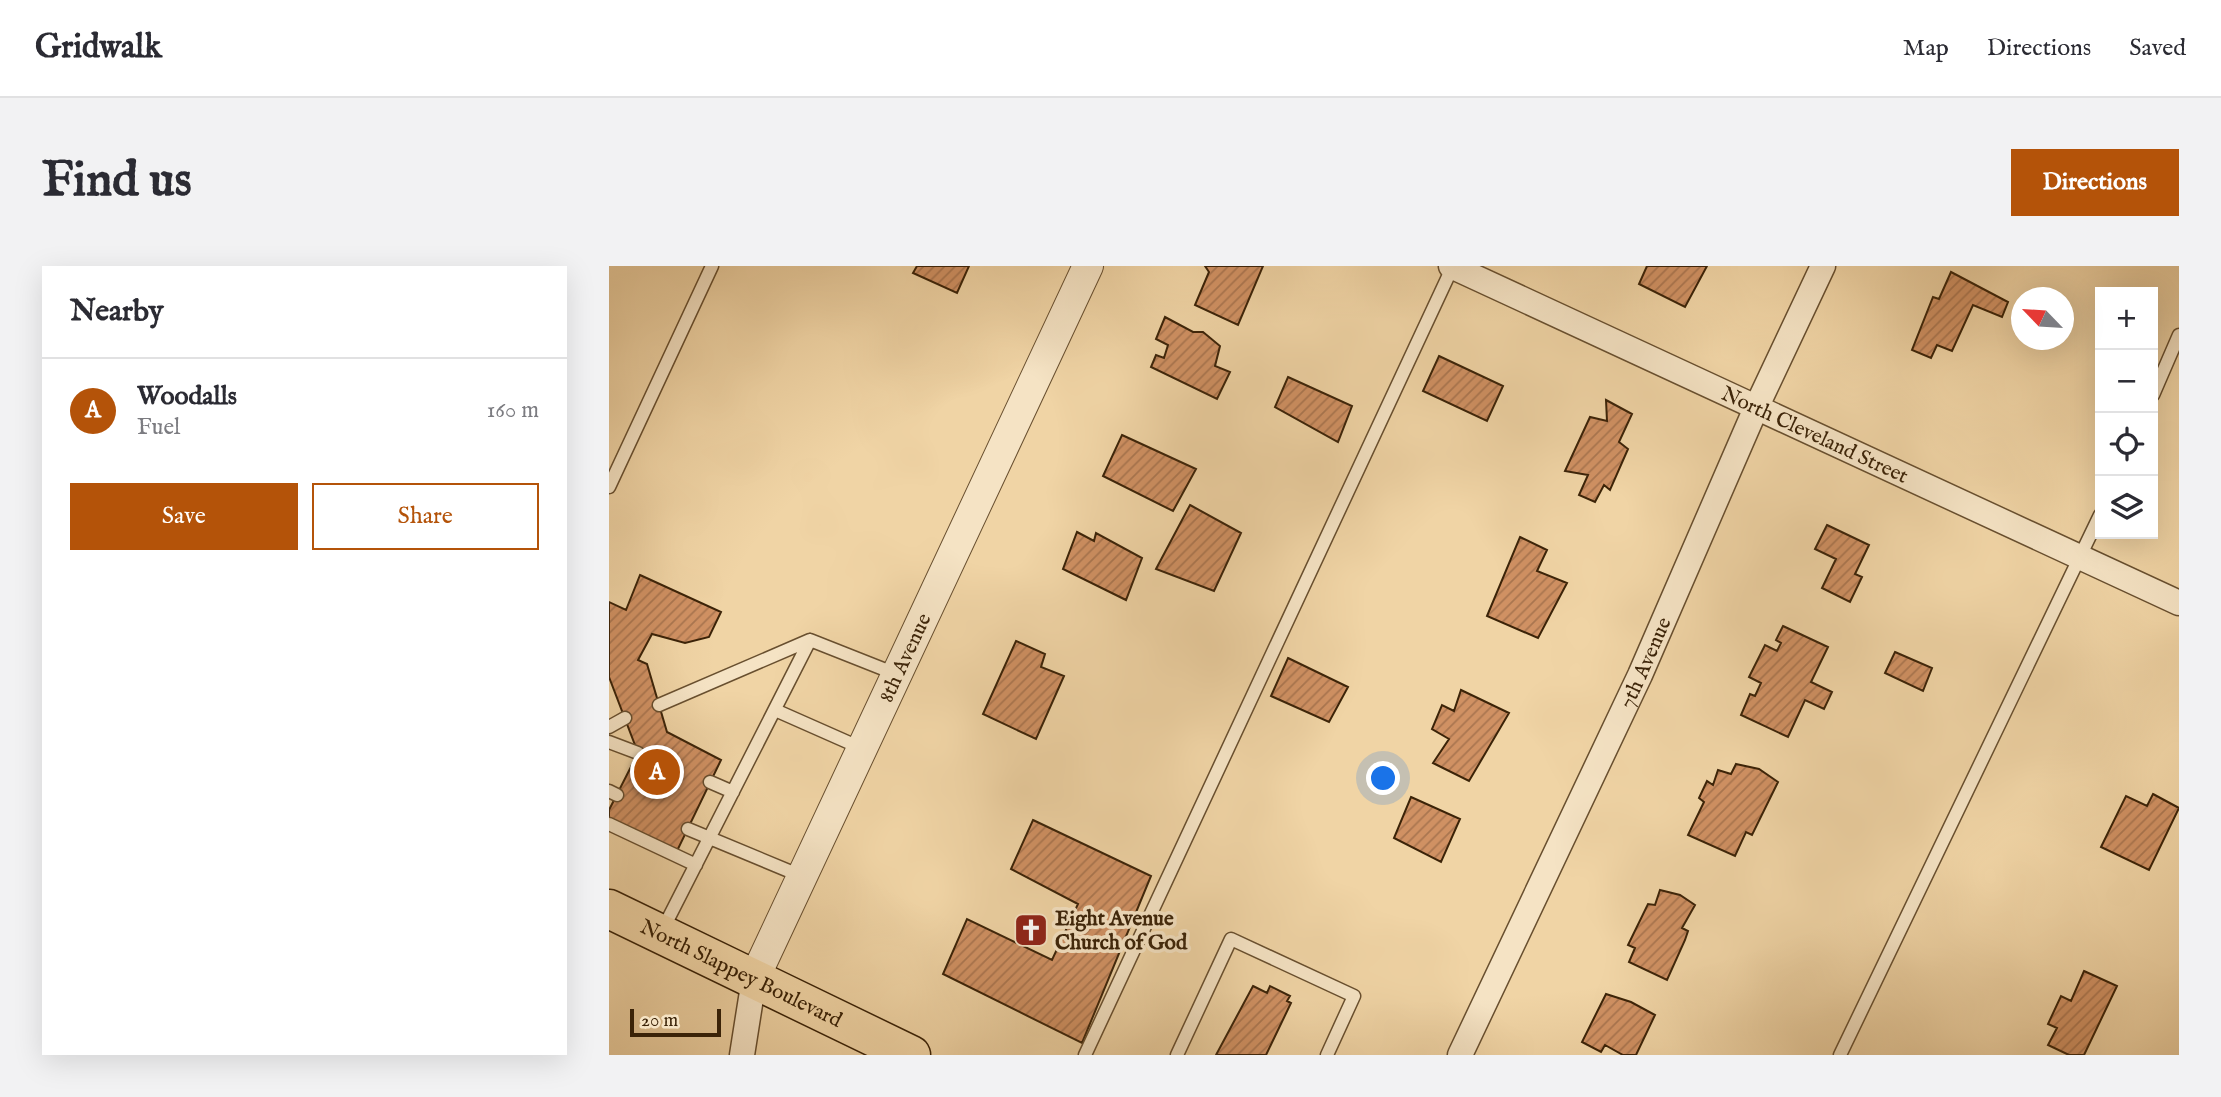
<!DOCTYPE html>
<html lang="en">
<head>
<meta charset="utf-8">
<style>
  :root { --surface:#fff; --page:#f2f2f3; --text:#2b2b33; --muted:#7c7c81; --line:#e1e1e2; --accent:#b45309 }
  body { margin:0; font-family:"IM FELL English",serif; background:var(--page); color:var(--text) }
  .controls { position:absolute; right:21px; top:21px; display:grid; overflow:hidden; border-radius:0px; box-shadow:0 7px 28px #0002 }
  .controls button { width:63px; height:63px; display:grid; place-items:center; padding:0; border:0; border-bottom:2px solid var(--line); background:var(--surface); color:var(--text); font:35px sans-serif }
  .compass { position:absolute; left:1402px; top:21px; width:63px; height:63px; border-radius:50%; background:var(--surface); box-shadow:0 7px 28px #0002; rotate:295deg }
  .scale { position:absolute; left:21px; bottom:18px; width:91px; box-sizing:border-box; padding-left:7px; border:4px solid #3b2308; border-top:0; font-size:19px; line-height:24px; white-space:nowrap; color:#3b2308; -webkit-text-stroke:5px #f5e3c4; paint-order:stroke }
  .you { position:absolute; left:775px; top:513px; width:24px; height:24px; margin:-18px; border:5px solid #fff; border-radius:50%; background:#1a73e8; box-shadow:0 0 0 10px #1a73e833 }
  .badge { display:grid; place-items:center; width:46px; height:46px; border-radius:50%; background:var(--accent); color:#fff; font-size:23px; font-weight:700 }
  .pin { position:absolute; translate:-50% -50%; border:4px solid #fff; box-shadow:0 2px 7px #0006 }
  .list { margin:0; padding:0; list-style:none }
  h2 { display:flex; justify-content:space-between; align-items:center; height:91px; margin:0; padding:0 28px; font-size:30px }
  h2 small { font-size:23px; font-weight:400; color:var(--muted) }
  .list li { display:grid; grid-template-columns:46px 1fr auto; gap:21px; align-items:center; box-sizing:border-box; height:105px; padding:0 28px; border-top:2px solid var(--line) }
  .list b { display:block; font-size:26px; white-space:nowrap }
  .list p { margin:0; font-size:23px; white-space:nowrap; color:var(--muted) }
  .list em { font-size:23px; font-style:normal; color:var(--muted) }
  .actions { display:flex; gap:14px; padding:21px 28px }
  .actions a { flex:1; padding:16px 0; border:2px solid var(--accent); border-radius:0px; text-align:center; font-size:24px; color:var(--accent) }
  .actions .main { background:var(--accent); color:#fff }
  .icon { flex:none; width:38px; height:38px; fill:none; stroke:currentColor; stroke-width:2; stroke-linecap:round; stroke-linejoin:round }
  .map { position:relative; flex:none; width:1570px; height:789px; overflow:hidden; border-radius:0px }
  header { display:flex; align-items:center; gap:42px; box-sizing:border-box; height:98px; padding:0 35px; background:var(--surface); border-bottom:2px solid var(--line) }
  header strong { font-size:33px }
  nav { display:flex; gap:38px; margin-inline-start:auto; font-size:24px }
  .intro { display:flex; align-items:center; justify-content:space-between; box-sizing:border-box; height:168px; padding:0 42px }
  h1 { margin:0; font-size:49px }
  .button { padding:18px 32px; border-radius:0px; background:var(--accent); color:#fff; font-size:24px; font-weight:700 }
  main { display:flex; gap:42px; padding:0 42px }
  aside { flex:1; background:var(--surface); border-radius:0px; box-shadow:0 7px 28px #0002 }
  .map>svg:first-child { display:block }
  .building { fill:url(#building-hatch); stroke:#3b2308; stroke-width:2 }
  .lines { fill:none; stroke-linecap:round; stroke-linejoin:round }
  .service-casing { stroke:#684f2f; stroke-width:15 }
  .minor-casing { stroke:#684f2f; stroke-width:27 }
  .tertiary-casing { stroke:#684f2f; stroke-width:32 }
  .primary-casing { stroke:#3b2308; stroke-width:41 }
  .service { stroke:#f5e3c4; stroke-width:12 }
  .minor { stroke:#f5e3c4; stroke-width:24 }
  .tertiary { stroke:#f5e3c4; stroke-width:30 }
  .primary { stroke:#f0d4a5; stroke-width:38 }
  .labels { text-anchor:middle; stroke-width:7; stroke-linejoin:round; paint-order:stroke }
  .street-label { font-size:21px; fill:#3b2308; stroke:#f5e3c4 }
  .poi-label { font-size:21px; font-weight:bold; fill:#3b2308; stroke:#f5e3c4; text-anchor:start }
</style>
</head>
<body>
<header>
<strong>Gridwalk</strong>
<nav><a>Map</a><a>Directions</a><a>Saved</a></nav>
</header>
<div class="intro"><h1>Find us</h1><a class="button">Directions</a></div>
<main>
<aside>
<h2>Nearby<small></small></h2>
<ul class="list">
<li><span class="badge">A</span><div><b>Woodalls</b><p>Fuel</p></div><em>160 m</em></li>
</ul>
<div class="actions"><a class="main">Save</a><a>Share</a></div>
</aside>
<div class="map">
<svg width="1570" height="789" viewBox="0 0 1570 789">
  <defs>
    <pattern id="building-hatch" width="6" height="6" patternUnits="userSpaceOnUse" patternTransform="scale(1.75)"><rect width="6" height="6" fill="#d09163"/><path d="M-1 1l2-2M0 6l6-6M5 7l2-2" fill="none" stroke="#aa7650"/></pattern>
  </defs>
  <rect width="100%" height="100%" fill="#f0d4a5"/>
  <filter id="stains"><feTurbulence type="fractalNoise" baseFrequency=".00286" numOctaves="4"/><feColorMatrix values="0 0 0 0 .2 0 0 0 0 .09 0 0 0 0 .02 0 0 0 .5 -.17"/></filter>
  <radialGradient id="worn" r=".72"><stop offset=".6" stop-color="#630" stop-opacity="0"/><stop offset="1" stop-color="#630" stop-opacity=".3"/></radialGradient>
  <!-- building -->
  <path class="building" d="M308,0H360L348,27L304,7Z
    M596,0H654L629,59L586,39L600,6Z
    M1038,0H1098L1076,41L1030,18Z
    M1342,6L1399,36L1393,51L1364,39L1343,85L1328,79L1322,92L1303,84L1324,31L1330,33Z
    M556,51L584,66H594L611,80L606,100L621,106L608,133L542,101L547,89L555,92L559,79L547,73Z
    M830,90L894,120L878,155L814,125Z
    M679,111L743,140L729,176L666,141Z
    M997,134L1023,148L1010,176L1019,183L1001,224L995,219L986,236L970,229L979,209L956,205L981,151L998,155Z
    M513,169L587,203L564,245L494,210Z
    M581,239L632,267L605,325L547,303Z
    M1218,259L1260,279L1246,308L1253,311L1241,336L1213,322L1227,293L1206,283Z
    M468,266L485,275L487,267L533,292L517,334L454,303Z
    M911,271L938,284L928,305L958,317L929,372L878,350Z
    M31,309L112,346L100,371L76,377L43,368L29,394L38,398L58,466L112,494L68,585L0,554V544L29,487L0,411V336L17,344Z
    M1174,360L1219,381L1202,416L1223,426L1215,443L1196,434L1179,471L1132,449L1141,428L1146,430L1152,417L1140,411L1156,379L1168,385L1172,377L1167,374Z
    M407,375L436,388L432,401L455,410L427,473L374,448Z
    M1286,386L1323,402L1314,425L1276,407Z
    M679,392L739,421L720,456L662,430Z
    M852,424L900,447L860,515L824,497L840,473L823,463L833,439L845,445Z
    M1127,498L1150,503L1169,516L1143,569L1137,566L1126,590L1079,569L1095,536L1090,532L1098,515L1104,519L1109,504L1122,508Z
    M1544,528L1570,542L1540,604L1492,581L1517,530L1538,540Z
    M802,531L851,553L832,596L785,572Z
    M424,554L542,610L473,777L334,708L358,653L443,694L469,638L402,603Z
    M1051,624L1071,629L1086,639L1073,662L1079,665L1076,674L1058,714L1020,696L1026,682L1019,679L1039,638L1046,639Z
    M1475,705L1508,720L1475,789H1460L1439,779L1448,762L1439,758L1452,730L1462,735Z
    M644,720L658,727L661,720L681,730L678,735L682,737L657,789H607Z
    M997,728L1022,736L1046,749L1027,789H1014L996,779L992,786L973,776Z"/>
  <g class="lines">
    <!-- service casing -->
    <g class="service-casing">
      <path id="service" d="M1544,129L1570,69
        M0,221L103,0
        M50,439L201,374
        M166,444L252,482
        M0,461L16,452
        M0,476L29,487
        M101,516L124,526
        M0,525L8,529
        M0,558L87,599
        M79,563L192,610
        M53,665L201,374L287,408
        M476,789L844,0
        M568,789L622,673L745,730L718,789
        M1231,789L1491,249"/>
    </g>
    <!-- minor casing -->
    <g class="minor-casing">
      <g id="minor">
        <path id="s1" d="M842,0L1570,337"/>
        <path d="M133,789L145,713"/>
        <path id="s2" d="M851,789L1031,409L1147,142L1214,0"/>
      </g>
    </g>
    <!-- tertiary casing -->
    <g class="tertiary-casing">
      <g id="tertiary">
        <path id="s3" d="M145,713L479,0"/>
      </g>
    </g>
    <!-- primary casing -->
    <g class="primary-casing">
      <g id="primary">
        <path id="s4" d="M0,643L302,789"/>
      </g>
    </g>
    <!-- service -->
    <use href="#service" class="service"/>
    <!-- minor -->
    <use href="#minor" class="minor"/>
    <!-- tertiary -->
    <use href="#tertiary" class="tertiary"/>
    <!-- primary -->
    <use href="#primary" class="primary"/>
  </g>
  <!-- icons -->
  <defs>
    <g id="church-square" transform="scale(1.75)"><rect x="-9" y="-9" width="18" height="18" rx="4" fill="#8f2418" stroke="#f5e3c4"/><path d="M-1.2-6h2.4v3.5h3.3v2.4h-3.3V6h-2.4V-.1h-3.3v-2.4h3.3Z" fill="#fff"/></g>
  </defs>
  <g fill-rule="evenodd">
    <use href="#church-square" x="422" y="664"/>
  </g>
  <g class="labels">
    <!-- street labels -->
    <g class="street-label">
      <text dy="7" stroke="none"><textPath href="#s1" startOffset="401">North Cleveland Street</textPath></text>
      <text dy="7" stroke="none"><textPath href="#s3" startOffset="355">8th Avenue</textPath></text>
      <text dy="7" stroke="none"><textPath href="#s2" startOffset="434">7th Avenue</textPath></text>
      <text dy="7" stroke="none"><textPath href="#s4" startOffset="147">North Slappey Boulevard</textPath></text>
    </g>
    <!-- poi labels -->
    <g class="poi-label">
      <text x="446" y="659">Eight Avenue<tspan x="446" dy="24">Church of God</tspan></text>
    </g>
  </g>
  <rect width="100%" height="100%" filter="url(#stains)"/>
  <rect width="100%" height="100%" fill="url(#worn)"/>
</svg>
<div class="controls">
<button>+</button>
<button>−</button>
<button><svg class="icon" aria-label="locate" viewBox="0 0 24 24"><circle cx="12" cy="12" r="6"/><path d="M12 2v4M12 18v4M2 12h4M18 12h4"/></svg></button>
<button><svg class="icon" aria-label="layers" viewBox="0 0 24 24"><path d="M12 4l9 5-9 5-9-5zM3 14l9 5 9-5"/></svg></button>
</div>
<svg class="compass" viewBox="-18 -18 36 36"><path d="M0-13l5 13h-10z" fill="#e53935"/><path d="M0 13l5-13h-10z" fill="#7c7c81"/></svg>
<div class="scale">20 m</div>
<div class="you"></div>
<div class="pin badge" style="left:48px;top:506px">A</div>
</div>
</main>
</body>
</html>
